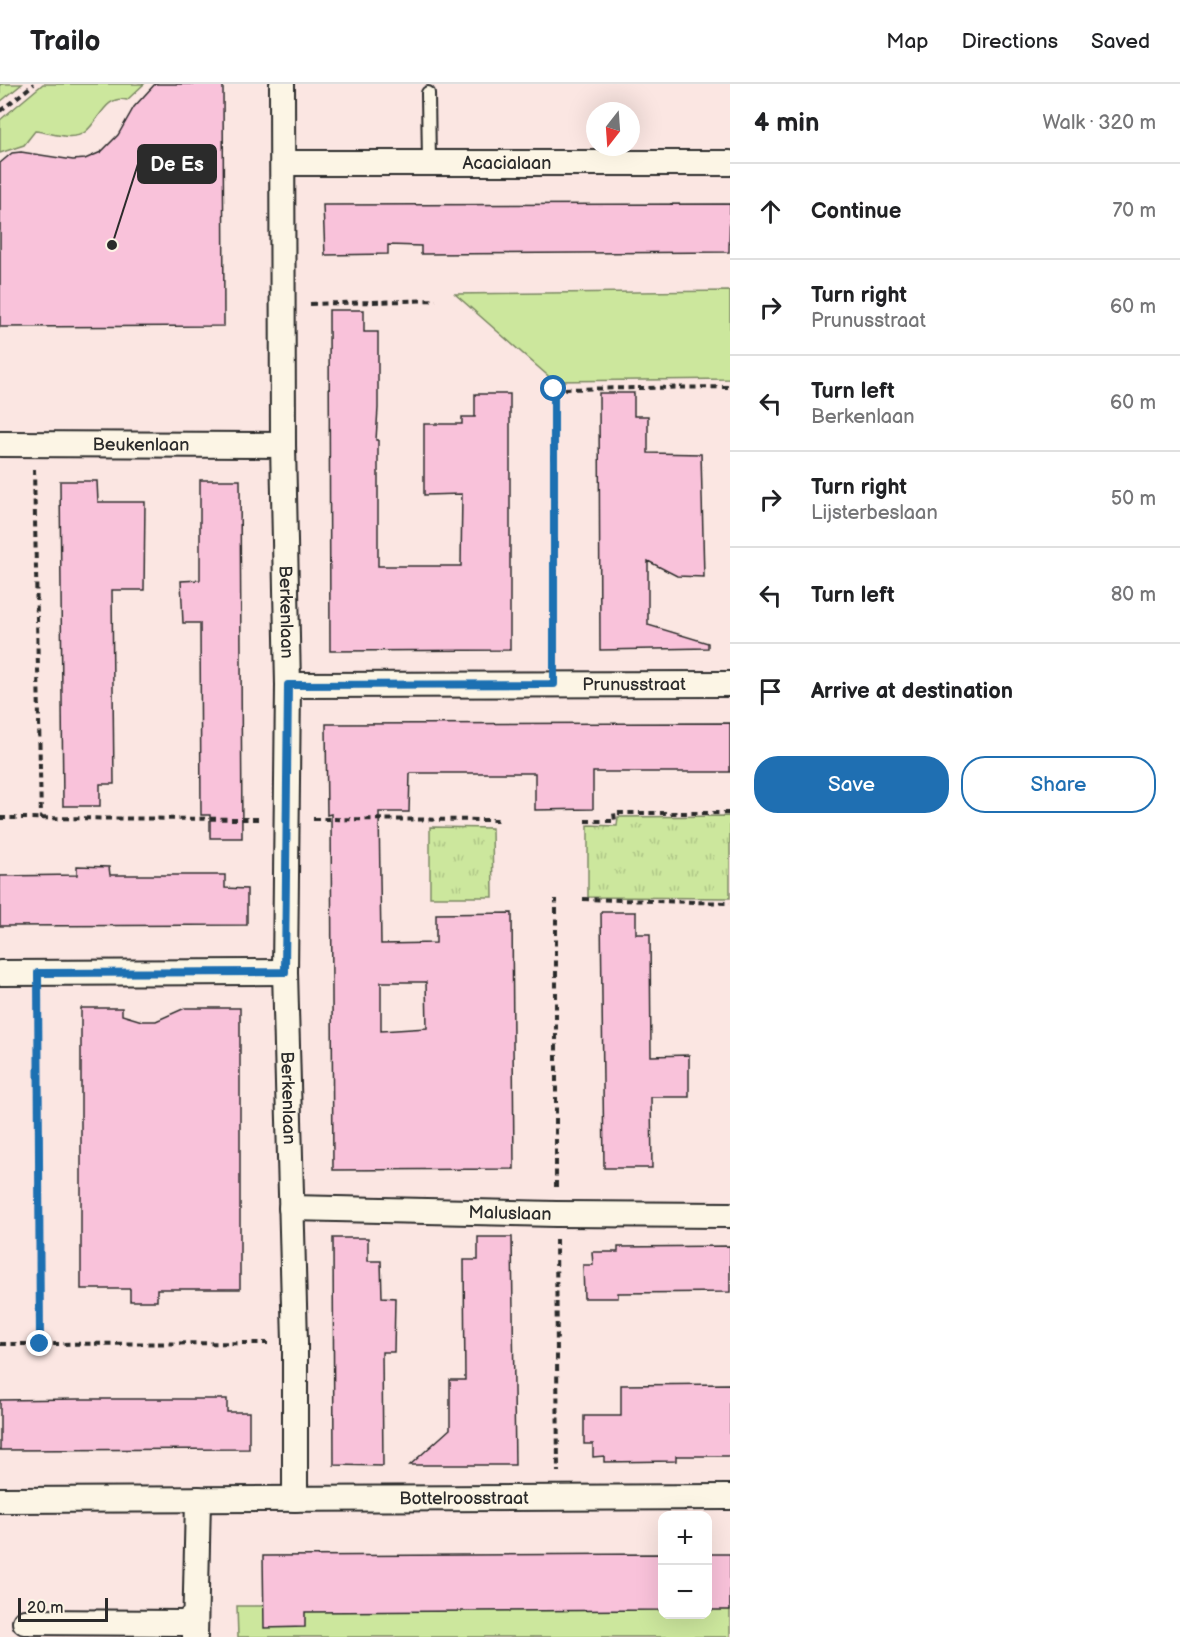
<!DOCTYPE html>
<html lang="en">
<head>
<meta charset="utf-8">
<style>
  :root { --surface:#fff; --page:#f6f6f6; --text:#202124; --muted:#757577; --line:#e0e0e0; --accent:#1f6fb2 }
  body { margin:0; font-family:"Balsamiq Sans",sans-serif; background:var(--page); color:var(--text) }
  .controls { position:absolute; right:18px; bottom:18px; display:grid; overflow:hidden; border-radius:12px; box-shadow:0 6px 24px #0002 }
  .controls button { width:54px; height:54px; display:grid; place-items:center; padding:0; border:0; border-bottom:2px solid var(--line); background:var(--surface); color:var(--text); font:30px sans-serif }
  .compass { position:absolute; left:586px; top:18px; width:54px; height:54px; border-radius:50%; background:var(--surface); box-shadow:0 6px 24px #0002; rotate:197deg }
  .scale { position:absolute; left:18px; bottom:15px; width:90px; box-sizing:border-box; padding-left:6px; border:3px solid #2b2b2b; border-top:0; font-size:16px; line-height:21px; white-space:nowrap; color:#2b2b2b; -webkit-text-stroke:4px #fcf5e5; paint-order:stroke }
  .stop { position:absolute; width:18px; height:18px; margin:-14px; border:4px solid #1f6fb2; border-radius:50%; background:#fff }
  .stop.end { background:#1f6fb2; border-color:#fff; box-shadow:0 2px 6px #0008 }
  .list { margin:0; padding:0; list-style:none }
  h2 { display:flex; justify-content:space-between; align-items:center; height:78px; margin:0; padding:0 24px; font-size:26px }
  h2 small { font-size:20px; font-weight:400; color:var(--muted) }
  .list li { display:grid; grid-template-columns:39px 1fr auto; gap:18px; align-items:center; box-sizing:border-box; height:96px; padding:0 24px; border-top:2px solid var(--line) }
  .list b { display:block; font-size:22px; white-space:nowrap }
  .list p { margin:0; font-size:20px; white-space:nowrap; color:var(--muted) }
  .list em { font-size:20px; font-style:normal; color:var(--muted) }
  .actions { display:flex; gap:12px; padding:18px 24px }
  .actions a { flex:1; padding:14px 0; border:2px solid var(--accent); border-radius:24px; text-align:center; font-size:21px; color:var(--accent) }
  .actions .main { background:var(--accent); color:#fff }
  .icon { flex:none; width:33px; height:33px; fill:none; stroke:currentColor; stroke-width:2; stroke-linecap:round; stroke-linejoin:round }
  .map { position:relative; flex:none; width:730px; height:1553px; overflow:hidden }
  header { display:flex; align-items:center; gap:36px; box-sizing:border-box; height:84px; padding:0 30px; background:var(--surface); border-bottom:2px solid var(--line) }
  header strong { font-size:28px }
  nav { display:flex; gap:33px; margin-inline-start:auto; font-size:21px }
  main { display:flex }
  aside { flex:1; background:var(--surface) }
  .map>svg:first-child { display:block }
  .grass { fill:#cce79d; stroke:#7c8964; stroke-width:1.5 }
  .park { fill:url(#park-tufts); stroke:#7c8964; stroke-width:1.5 }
  .building { fill:#f9c2da; stroke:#2b2b2b; stroke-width:1.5; fill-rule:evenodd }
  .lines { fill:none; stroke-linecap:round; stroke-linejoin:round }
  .lane-casing { stroke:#2b2b2b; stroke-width:16 }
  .street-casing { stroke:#2b2b2b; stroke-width:28 }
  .path { stroke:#2b2b2b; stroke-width:4; stroke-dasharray:6 4.5; stroke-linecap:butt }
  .lane { stroke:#fcf5e5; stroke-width:12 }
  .street { stroke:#fcf5e5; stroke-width:24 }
  .route { stroke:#1f6fb2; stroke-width:8 }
  .labels { text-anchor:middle; stroke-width:5; stroke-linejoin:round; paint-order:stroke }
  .street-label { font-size:18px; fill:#2b2b2b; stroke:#fcf5e5 }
  .leader { fill:none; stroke:#2b2b2b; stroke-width:2 }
  .callout-dot { fill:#2b2b2b; stroke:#fcf5e5; stroke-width:2 }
  .callout { fill:#2b2b2b; stroke:#2b2b2b; stroke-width:2 }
  .callout-label { font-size:20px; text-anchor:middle; font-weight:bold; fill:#fff }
</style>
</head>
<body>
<header>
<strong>Trailo</strong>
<nav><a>Map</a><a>Directions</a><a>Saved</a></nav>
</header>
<main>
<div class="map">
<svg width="730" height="1553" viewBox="0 0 730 1553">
  <defs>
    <pattern id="park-tufts" width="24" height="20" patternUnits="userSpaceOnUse" patternTransform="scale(1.5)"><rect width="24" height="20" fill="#cce79d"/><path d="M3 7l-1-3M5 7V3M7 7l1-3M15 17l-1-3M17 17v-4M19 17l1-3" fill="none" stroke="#afc687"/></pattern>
  </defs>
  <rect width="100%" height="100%" fill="#fbe6e2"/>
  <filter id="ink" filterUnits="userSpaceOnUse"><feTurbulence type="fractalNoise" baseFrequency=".0167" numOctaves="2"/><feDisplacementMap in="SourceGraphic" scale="12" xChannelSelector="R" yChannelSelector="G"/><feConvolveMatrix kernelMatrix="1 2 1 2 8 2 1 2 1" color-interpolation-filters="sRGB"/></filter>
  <g filter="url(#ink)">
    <!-- grass -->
    <path class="grass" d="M0,0H22L0,18Z
      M43,0H144L127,16C105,10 99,38 85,48C72,58 50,48 35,47L24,61L0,69V36Z
      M730,207V295L554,297L455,210Z
      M708,1520H730V1553H238L237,1522L662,1521V1530H708Z"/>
    <!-- park -->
    <path class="park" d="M730,732V814L588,813V741L617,742L618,733Z
      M430,743L492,744L493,813H430Z"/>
    <!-- building -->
    <path class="building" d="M155,0H223L224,242L0,243V79L12,69L21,68L73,76L85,75L101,68L118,51L134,23Z
      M730,120L729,168L421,170V162L388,161V170L325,171L323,121Z
      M329,226H364V248H378V324L376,356H378V482H461L462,410L424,411V340H462V333H475V310H510V566L330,567Z
      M599,309H634V332H648V369L701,370L704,493L677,492L648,477V541L708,559V564L600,566Z
      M200,396H240L242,754H210V731H201L200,539H183L181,497L200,496Z
      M60,397H97L98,418H145L144,506H112L114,700H100V722H63Z
      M730,639V688H593V725L535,726V689H410L409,728H379L381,860L436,859V830L512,829L514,1085L333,1086L331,730L327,731L326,640ZM381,898H426L427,944L381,947Z
      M77,782L109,783L110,791H225V804L247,805V841L0,842V792L77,791Z
      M601,828H636V850H650L651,972L689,971V1013H651L652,1084H604Z
      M81,924H122V931L142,937H156L185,924H240V1205H157V1217H130V1205H81Z
      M478,1153H512L515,1381H410L450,1345V1296H465L464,1176H478Z
      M333,1154H368V1177H381L382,1213L395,1214L394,1268H382L383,1382L334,1381Z
      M730,1162V1208L618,1209V1214H584L583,1181H593L592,1168H618V1163Z
      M730,1300V1372H676V1377L604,1378V1372L593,1373V1360H584V1332H621V1301Z
      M80,1315H227V1328H249V1365L0,1366V1316Z
      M663,1470V1526L305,1528V1543L264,1544L263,1472Z
      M708,1470H730V1526H708Z"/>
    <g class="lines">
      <!-- lane casing -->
      <g class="lane-casing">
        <path id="lane" d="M428,9L429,79"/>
      </g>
      <!-- street casing -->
      <g class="street-casing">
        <g id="street">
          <path id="s1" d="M282,0L283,361L288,601L285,888L295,1258V1415"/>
          <path id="s2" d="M283,79H730"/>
          <path id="s3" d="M0,360L283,361"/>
          <path id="s4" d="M288,601L730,600"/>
          <path d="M0,889L285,888"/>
          <path id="s5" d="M291,1124L556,1130L730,1131"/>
          <path id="s6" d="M0,1416L730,1413"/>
          <path d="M25,1538L184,1539L195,1532"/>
          <path d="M195,1553L198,1415"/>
        </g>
      </g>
      <!-- path -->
      <path class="path" d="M0,27L34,0
        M310,220L436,216
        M554,297V575
        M554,305L730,303
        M34,385L41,735
        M0,734L260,735
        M313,735L499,736
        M585,737H615L614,729H730
        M583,815L730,819
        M38,916L40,1260L268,1259
        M556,1103V815
        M556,1155L558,1388
        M0,1260H40"/>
      <!-- lane -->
      <use href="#lane" class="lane"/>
      <!-- street -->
      <use href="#street" class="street"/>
    </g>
  </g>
  <g class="lines" filter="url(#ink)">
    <!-- route -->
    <path class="route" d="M40,1260L38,889L285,888L288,601L554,600V305"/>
  </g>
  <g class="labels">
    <!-- street labels -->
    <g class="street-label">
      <text dy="6" stroke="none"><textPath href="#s2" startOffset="224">Acacialaan</textPath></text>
      <text dy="6" stroke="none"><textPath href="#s3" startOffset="141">Beukenlaan</textPath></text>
      <text dy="6" stroke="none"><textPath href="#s1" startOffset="528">Berkenlaan</textPath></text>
      <text dy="6" stroke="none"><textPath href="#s4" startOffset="346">Prunusstraat</textPath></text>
      <text dy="6" stroke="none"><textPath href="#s1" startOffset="1014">Berkenlaan</textPath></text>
      <text dy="6" stroke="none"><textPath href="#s5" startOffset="219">Maluslaan</textPath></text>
      <text dy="6" stroke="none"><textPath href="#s6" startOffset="464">Bottelroosstraat</textPath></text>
    </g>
  </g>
  <!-- callouts -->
  <path class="leader" d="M112 161L138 80"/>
  <circle class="callout-dot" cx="112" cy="161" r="6"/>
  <rect class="callout" x="138" y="61" width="78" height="38" rx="6"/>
  <g class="callout-label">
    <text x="177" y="87">De Es</text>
  </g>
</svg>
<div class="controls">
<button>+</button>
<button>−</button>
</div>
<svg class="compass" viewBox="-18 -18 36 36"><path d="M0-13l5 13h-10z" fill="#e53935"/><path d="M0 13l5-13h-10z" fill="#757577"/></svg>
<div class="scale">20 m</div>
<div class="stop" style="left:554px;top:305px"></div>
<div class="stop end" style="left:40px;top:1260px"></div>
</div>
<aside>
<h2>4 min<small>Walk · 320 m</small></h2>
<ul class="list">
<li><svg class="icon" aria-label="ahead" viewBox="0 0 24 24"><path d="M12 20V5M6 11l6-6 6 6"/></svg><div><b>Continue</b></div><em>70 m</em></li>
<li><svg class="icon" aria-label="right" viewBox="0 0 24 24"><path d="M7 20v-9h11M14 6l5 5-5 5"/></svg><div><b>Turn right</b><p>Prunusstraat</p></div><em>60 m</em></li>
<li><svg class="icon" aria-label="left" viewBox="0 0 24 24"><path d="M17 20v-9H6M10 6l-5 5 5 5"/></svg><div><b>Turn left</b><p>Berkenlaan</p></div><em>60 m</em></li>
<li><svg class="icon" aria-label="right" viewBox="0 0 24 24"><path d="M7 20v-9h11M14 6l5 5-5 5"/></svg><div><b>Turn right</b><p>Lijsterbeslaan</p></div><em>50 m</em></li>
<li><svg class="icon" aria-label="left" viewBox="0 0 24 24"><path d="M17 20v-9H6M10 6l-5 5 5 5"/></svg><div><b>Turn left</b></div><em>80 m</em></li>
<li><svg class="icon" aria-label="arrive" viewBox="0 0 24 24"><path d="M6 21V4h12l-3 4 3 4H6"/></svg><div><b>Arrive at destination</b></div></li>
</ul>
<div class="actions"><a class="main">Save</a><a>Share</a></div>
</aside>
</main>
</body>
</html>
